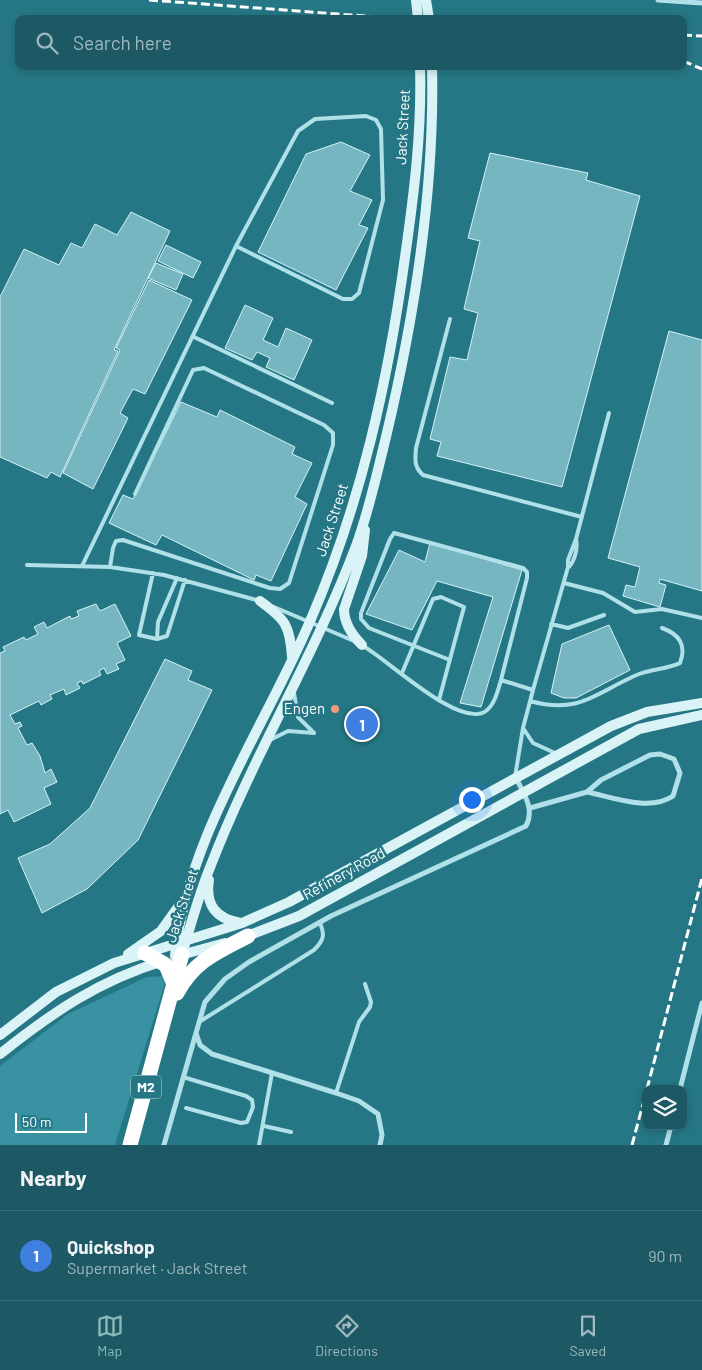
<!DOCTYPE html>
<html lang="en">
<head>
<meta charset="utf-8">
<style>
  :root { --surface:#1c5964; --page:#29626d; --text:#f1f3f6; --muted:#a0b8bf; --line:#3a6f78; --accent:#8bbbb9 }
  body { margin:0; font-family:Barlow,sans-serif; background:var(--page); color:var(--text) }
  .controls { position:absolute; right:15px; bottom:15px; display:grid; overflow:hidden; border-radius:10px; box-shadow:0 2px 8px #0003 }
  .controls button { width:45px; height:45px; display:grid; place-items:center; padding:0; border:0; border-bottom:1px solid var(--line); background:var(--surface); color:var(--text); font:25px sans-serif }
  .scale { position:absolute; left:15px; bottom:12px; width:72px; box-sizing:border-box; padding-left:5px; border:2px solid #fff; border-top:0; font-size:14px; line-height:18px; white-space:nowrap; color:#fff; -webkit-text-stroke:4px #267785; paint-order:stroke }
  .you { position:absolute; left:471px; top:799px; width:18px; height:18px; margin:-12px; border:4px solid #fff; border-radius:50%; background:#1a73e8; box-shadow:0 0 0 8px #1a73e833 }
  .badge { display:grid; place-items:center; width:32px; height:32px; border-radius:50%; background:var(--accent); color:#fff; font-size:16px; font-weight:700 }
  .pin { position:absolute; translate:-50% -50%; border:2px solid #fff; box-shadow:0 1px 5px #0006 }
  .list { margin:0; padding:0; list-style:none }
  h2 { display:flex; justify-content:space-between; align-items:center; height:65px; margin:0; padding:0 20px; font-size:21px }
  h2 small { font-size:16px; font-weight:400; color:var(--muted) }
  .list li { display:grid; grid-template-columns:32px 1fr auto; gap:15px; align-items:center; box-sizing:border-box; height:90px; padding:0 20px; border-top:1px solid var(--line) }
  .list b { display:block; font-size:19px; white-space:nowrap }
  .list p { margin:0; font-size:16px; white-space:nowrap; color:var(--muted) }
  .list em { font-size:16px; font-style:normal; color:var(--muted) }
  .icon { flex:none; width:28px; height:28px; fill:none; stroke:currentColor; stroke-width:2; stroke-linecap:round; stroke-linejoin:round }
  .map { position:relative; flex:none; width:702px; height:1145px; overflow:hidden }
  .search { position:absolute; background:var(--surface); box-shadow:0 2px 8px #0003; left:15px; right:15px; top:15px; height:55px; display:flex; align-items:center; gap:12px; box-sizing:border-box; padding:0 18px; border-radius:10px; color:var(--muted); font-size:19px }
  .sheet { height:155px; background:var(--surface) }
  nav { display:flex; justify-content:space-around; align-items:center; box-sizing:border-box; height:70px; border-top:1px solid var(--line); background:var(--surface); font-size:14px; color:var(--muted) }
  nav a { display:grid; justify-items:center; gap:2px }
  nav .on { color:var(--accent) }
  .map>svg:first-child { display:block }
  .green { fill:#3892a1 }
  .building { fill:#76b6c0; stroke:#d4f2f6 }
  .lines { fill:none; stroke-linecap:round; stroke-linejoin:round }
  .lane { stroke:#b0e1e8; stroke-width:4 }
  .street { stroke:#b0e1e8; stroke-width:5 }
  .secondary { stroke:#daf3f7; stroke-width:10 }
  .highway { stroke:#fff; stroke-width:15 }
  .rail { stroke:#fff; stroke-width:3; stroke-dasharray:9 4; stroke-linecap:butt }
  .poi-dot { fill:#f19a75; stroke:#267785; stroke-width:2 }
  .labels { text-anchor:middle; stroke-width:5; stroke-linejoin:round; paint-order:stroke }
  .shield { fill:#267785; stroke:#bed6da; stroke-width:1 }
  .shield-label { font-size:14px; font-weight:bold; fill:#fff }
  .street-label { font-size:15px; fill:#fff; stroke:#267785 }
  .poi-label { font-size:15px; fill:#fff; stroke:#267785; text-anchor:end }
</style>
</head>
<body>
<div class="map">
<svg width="702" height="1145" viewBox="0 0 702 1145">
  <rect width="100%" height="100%" fill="#267785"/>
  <!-- green -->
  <path class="green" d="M167,976L115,1145H0V1066L68,1014L147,977Z"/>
  <!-- building -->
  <path class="building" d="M341,142L370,155L350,191L372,200L359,225L368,228L336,290L258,252L306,154Z
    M490,153L588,173L586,180L640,196L562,487L437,456L441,442L430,439L450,357L467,360L478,313L464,309L480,241L468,238Z
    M131,212L170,231L114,350L118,351L60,477L51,472L47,478L0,457V297L24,249L59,265L71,243L82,248L95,224L117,235Z
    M166,245L201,262L193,278L158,261Z
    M156,263L183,274L176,290L148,278Z
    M149,280L192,300L145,394L133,389L120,413L128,418L93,489L63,473L120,350L116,348Z
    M245,305L273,318L263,340L278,347L286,328L312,340L294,380L266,367L270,358L257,352L252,360L225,348Z
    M669,331L702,340V591L660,579L659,583L666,585L660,607L623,596L626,585L635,587L640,567L608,558Z
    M181,402L217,417L220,410L295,447L292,454L312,463L295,497L307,504L271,581L256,575L254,580L162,535L156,545L109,523L123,495L133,499Z
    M430,543L522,570L481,707L460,703L493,597L437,581L412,630L366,614L399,550L425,562Z
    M96,604L100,611L115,604L131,636L117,643L125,660L116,664L119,669L107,674L104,668L99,671L101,675L83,684L82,681L77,683L80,688L66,695L64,689L50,695L52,699L41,705L39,701L10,715L15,724L20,722L22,726L18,728L27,745L32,743L40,756L45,773L51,769L57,782L44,788L51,804L14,822L8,810L0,814V653L5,651L3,647L24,637L26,640L38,634L34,627L44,622L47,628L70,616L71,619L79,616L77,611Z
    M609,625L630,670L576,698H564L551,693L562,644Z
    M165,659L192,671L188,680L212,690L138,840L87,889L42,913L18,858L50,844L90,808Z"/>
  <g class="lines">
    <!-- lane -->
    <path class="lane" d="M450,319L416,448C415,460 414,467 423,475L582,517
      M194,337L332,403
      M27,565L110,567L164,575L260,601
      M82,566L236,246L298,131L315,119L366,116L376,120L381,129L383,200L359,293L352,299H343L236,246
      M110,567L113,548L116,541L123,540L270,588L280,589L289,583L333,445V433L324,425L204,368L193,370L135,494
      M569,567C575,560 578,548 576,539
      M153,573L139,635L157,639L167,636L185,580
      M564,583L603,593L635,612L662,609L702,618
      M274,607L354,641
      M551,624L568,628L604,615
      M157,639L158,622L177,578
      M363,646C386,658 460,730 486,711C495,704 498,690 501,680L527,578V572L523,568L394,533L390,539L361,613V619L369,628L450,660
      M402,673L433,599L441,597L464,607L439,700
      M501,680L533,690L523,728L515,777
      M533,690L568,567V560L576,539L609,413
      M530,701C581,715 596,692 639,674C652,669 668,669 680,663C687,645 679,634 662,628
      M523,728L533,743L555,753
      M270,740L288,731L314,733L298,717L294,693
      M199,1022L314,950C324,940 325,935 320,923
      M183,1077L246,1096L252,1100L253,1107L247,1122L241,1123L186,1108
      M336,1093L359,1022L370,1007L371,1002L365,984
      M264,1126L291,1132
      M259,1145L272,1073"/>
    <!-- street -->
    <path class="street" d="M658,0L702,3
      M530,808L587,792L601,780L650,755L660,754L674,759L680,773L673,796C650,812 612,797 587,792
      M680,1089L702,1003
      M164,1145L196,1033
      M380,1145L382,1135L378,1114L359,1101L336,1093L212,1054L200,1045L196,1033L205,1002L225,979L249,962L331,916L526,826C535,809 524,794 516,778
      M666,1145L671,1126"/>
    <!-- secondary -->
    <path class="secondary" d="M416,0L418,19
      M426,0L429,19
      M260,601C285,619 290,625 292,657
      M362,645C352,635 344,624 344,609L362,556L365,530
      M209,880C205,905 216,919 241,923
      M242,938L299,916L639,729L702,715
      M128,954L161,931L181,903
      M182,954C191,924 199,894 211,865C253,756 315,655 356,546C369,511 377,473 386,437C414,319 435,188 432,66
      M175,956C187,836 265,728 311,619C361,503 388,382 405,257C414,194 422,131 420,66
      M177,956L225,943
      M0,1035L56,992L114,963L242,923L289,902L611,726L647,712L702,703
      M0,1054C53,1012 98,981 163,961"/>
    <!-- highway -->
    <path class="highway" d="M145,953L166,965L174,984
      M177,993C194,961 217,952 248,936
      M130,1145L182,954"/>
    <!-- rail -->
    <path class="rail" d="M149,0L406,19
      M683,35L702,36
      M683,61L702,69
      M647,1089L702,878
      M632,1145L646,1093"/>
  </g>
  <!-- markers -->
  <circle class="poi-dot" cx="335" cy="709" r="5"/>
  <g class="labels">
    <!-- shield labels -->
    <rect class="shield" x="131" y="1075.5" width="30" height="23" rx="4"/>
    <g class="shield-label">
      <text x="146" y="1092">M2</text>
    </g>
    <!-- street labels -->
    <g class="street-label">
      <text transform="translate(403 127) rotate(-87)" y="5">Jack Street</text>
      <text transform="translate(332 520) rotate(-72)" y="5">Jack Street</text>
      <text transform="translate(344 874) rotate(-29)" y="5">Refinery Road</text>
      <text transform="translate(182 906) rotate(-72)" y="5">Jack Street</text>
    </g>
    <!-- poi labels -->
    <g class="poi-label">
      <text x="325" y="714">Engen</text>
    </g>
  </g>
</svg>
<div class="controls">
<button><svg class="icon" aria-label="layers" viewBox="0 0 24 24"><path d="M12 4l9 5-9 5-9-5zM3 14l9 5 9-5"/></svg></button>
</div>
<div class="scale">50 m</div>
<div class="you"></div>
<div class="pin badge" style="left:362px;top:724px;background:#3f7fe0">1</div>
<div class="search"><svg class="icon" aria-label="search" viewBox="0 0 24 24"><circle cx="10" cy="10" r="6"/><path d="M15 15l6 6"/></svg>Search here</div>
</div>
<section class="sheet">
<h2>Nearby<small></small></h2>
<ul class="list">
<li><span class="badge" style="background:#3f7fe0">1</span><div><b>Quickshop</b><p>Supermarket · Jack Street</p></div><em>90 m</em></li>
</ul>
</section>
<nav>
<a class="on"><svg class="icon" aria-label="map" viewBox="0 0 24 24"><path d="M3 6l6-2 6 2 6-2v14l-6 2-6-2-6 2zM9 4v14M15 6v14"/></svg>Map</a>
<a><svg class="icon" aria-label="directions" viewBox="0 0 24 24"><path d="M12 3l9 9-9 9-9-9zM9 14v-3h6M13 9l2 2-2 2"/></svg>Directions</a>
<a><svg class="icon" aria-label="saved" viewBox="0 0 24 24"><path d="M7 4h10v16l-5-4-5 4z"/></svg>Saved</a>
</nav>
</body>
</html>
